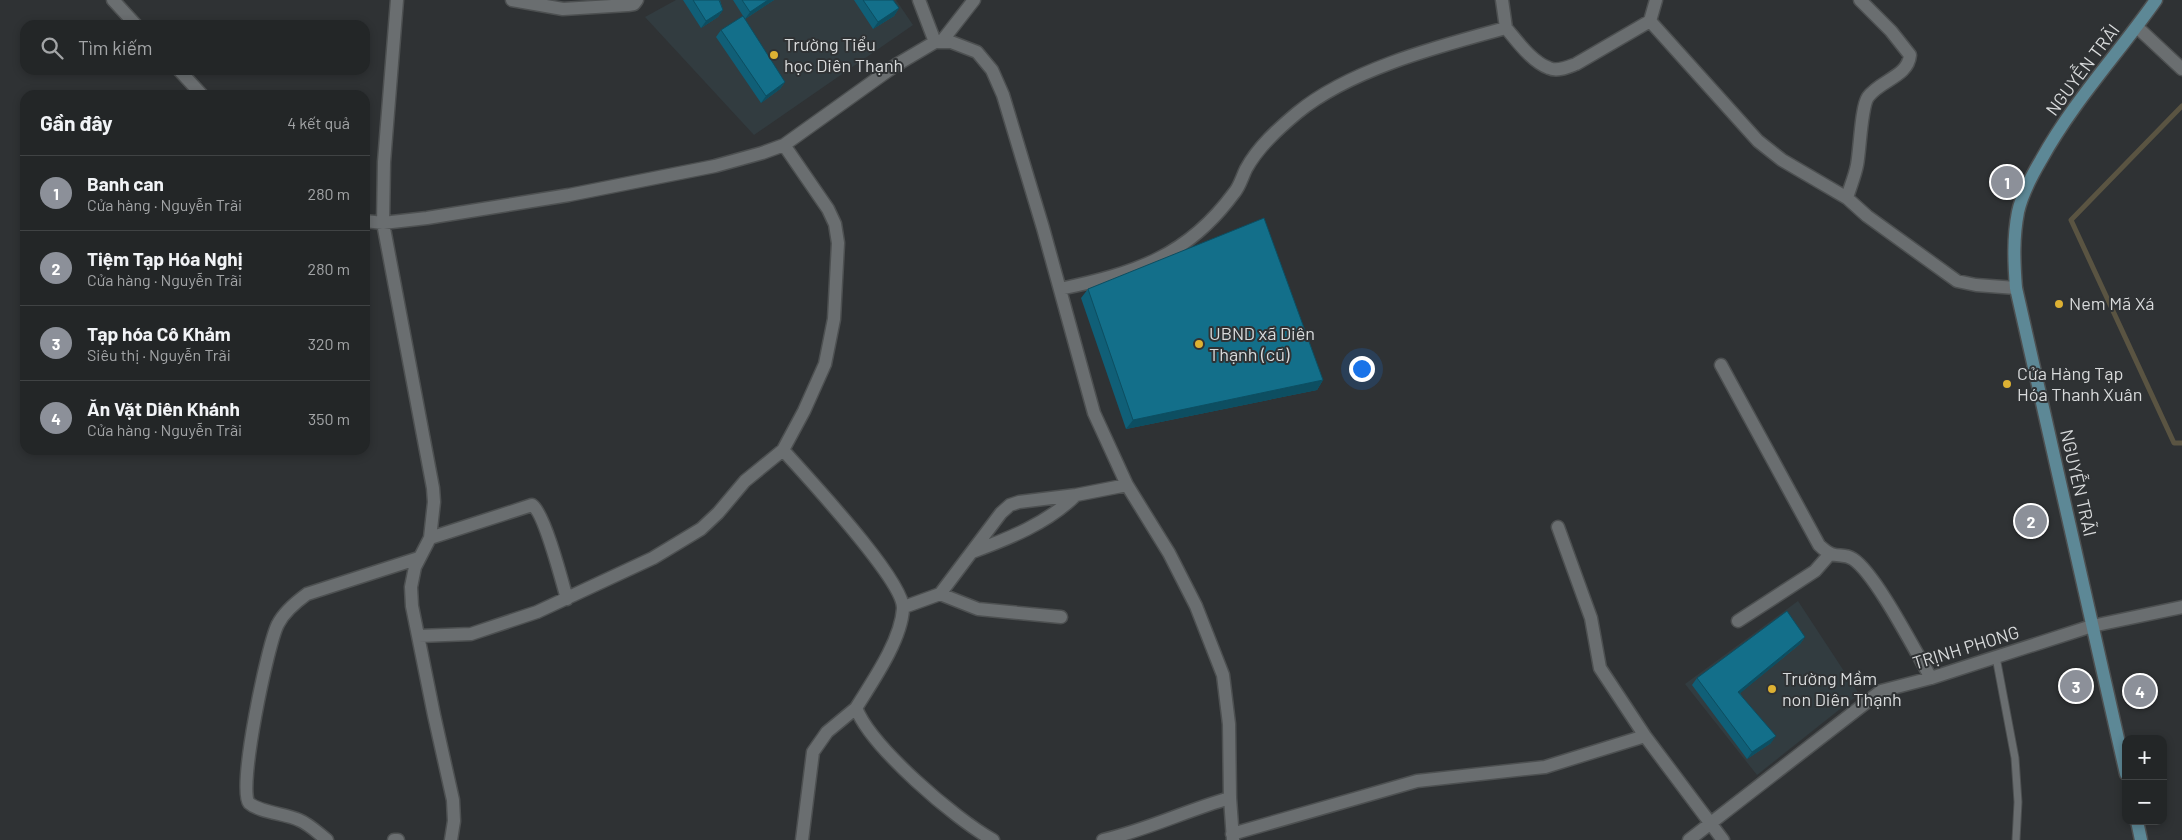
<!DOCTYPE html>
<html lang="vi">
<head>
<meta charset="utf-8">
<style>
  :root { --surface:#232627; --page:#2f3233; --text:#f1f3f6; --muted:#a3a5a7; --line:#404344; --accent:#8c9099 }
  body { margin:0; font-family:Barlow,sans-serif; background:var(--page); color:var(--text) }
  .controls { position:absolute; right:15px; bottom:15px; display:grid; overflow:hidden; border-radius:10px; box-shadow:0 2px 8px #0003 }
  .controls button { width:45px; height:45px; display:grid; place-items:center; padding:0; border:0; border-bottom:1px solid var(--line); background:var(--surface); color:var(--text); font:25px sans-serif }
  .you { position:absolute; left:1361px; top:368px; width:18px; height:18px; margin:-12px; border:4px solid #fff; border-radius:50%; background:#1a73e8; box-shadow:0 0 0 8px #1a73e833 }
  .badge { display:grid; place-items:center; width:32px; height:32px; border-radius:50%; background:var(--accent); color:#fff; font-size:16px; font-weight:700 }
  .pin { position:absolute; translate:-50% -50%; border:2px solid #fff; box-shadow:0 1px 5px #0006 }
  .list { margin:0; padding:0; list-style:none }
  h2 { display:flex; justify-content:space-between; align-items:center; height:65px; margin:0; padding:0 20px; font-size:21px }
  h2 small { font-size:16px; font-weight:400; color:var(--muted) }
  .list li { display:grid; grid-template-columns:32px 1fr auto; gap:15px; align-items:center; box-sizing:border-box; height:75px; padding:0 20px; border-top:1px solid var(--line) }
  .list b { display:block; font-size:19px; white-space:nowrap }
  .list p { margin:0; font-size:16px; white-space:nowrap; color:var(--muted) }
  .list em { font-size:16px; font-style:normal; color:var(--muted) }
  .icon { flex:none; width:28px; height:28px; fill:none; stroke:currentColor; stroke-width:2; stroke-linecap:round; stroke-linejoin:round }
  .map { position:relative; flex:none; width:2182px; height:840px; overflow:hidden }
  .search { position:absolute; background:var(--surface); box-shadow:0 2px 8px #0003; left:20px; top:20px; width:350px; height:55px; display:flex; align-items:center; gap:12px; box-sizing:border-box; padding:0 18px; border-radius:15px; color:var(--muted); font-size:19px }
  .panel { position:absolute; background:var(--surface); box-shadow:0 2px 8px #0003; left:20px; top:90px; width:350px; height:365px; border-radius:15px }
  .map>svg:first-child { display:block }
  .built { fill:#323c40 }
  .lines { fill:none; stroke-linecap:round; stroke-linejoin:round }
  .stream { stroke:#5a5442; stroke-width:5 }
  .lane-casing { stroke:#4d5051; stroke-width:9 }
  .street-casing { stroke:#4d5051; stroke-width:15 }
  .secondary-casing { stroke:#4d5051; stroke-width:15 }
  .lane { stroke:#6a6e70; stroke-width:7 }
  .street { stroke:#6a6e70; stroke-width:12 }
  .secondary { stroke:#5d8896; stroke-width:12 }
  .wall { fill:#105f77 }
  .shaded-wall { fill:#0d4e61 }
  .building { fill:#136f8a; stroke:#0d4e61 }
  .poi-dot { fill:#ddb133; stroke:#2f3234; stroke-width:2 }
  .labels { text-anchor:middle; stroke-width:4; stroke-linejoin:round; paint-order:stroke }
  .poi-label { font-size:18px; fill:#d8dadb; stroke:#2f3234; text-anchor:start }
  .street-label { font-size:18px; fill:#d8dadb; stroke:#2f3234 }
</style>
</head>
<body>
<div class="map">
<svg width="2182" height="840" viewBox="0 0 2182 840">
  <rect width="100%" height="100%" fill="#2f3234"/>
  <!-- built -->
  <path class="built" d="M676,0H896L913,25L754,135L645,17Z
    M1798,601L1859,694L1757,775L1685,684Z"/>
  <g class="lines">
    <!-- stream -->
    <path class="stream" d="M2182,106L2071,220L2174,443H2182"/>
    <!-- lane casing -->
    <g class="lane-casing">
      <path id="lane" d="M1996,657L2015,758L2018,802L2016,840"/>
    </g>
    <!-- street casing -->
    <g class="street-casing">
      <path id="street" d="M113,0L136,25
        M397,0L384,162L383,223L433,488L434,502L430,538L415,567L411,587L412,606L434,715L453,800L454,821L451,840
        M512,0L563,9L628,5L634,4L637,0
        M919,0L935,42
        M1502,0L1506,28
        M1650,21L1758,141L1782,160L1847,198L1867,216L1957,281L1976,285L2016,288
        M2137,27L2182,69
        M942,41L974,0
        M179,70L202,95
        M1847,198C1850,187 1855,176 1857,165C1860,150 1861,107 1868,97C1880,80 1908,77 1910,55L1891,31L1860,0
        M365,221L383,223L427,218L569,195L715,166L762,153L784,145L896,65L935,42H951L977,52L992,70L1003,95L1043,228L1094,413L1127,485L1169,553L1196,606L1223,675L1229,724L1230,798L1233,840
        M1060,289C1135,273 1187,257 1234,193C1240,186 1242,177 1246,169C1258,147 1278,129 1297,113C1350,69 1440,46 1506,28C1517,41 1532,62 1549,68C1557,72 1568,67 1576,64L1650,21L1656,0
        M1721,365L1819,545C1836,562 1841,551 1853,559C1876,574 1915,651 1931,678
        M783,450C805,475 905,581 903,609C901,641 872,682 856,708C871,747 955,819 993,840
        M1558,527L1591,618L1600,668L1645,736L1723,840
        M430,538L532,505C544,512 562,581 567,599
        M972,552C1008,539 1048,523 1076,495
        M940,594L1001,513L1010,505L1019,502L1076,495L1127,485
        M904,607L940,594L978,609L1061,617
        M1738,621L1815,571L1829,555
        M419,636L471,634L537,612L653,558L701,529L718,513L745,481L783,450L804,411L825,364L834,319L838,243L835,224L828,209L784,145
        M1232,834L1417,781L1545,767L1645,736
        M327,840C318,833 309,824 299,820C286,814 259,812 249,803C237,791 268,642 278,624C284,612 296,602 307,594L419,558
        M394,840H398
        M802,840L813,752L827,732L856,708
        M1103,840C1147,830 1187,810 1230,798
        M1689,840L1881,691L1931,678L2092,626L2182,607"/>
    </g>
    <!-- secondary casing -->
    <g class="secondary-casing">
      <path id="secondary" d="M2126,774L2016,288C2014,262 2013,238 2018,212C2022,194 2031,177 2041,160C2073,102 2118,54 2156,0
        M2137,821L2141,840"/>
    </g>
    <!-- lane -->
    <use href="#lane" class="lane"/>
    <!-- street -->
    <use href="#street" class="street"/>
    <!-- secondary -->
    <use href="#secondary" class="secondary"/>
  </g>
  <!-- wall -->
  <path class="wall" d="M683,0H720L723,10L718,17L701,28Z
    M733,0H774L745,19Z
    M854,0H893L899,8L894,16L873,29Z
    M721,30L785,82L780,89L761,103L716,37Z
    M1088,289L1323,380L1317,390L1126,429L1081,298Z
    M1805,637L1800,644L1740,693L1771,743L1747,759L1692,685L1697,678Z"/>
  <!-- shaded-wall -->
  <path class="shaded-wall" d="M768,0H774L745,19L750,12Z
    M899,8L894,16L873,29L878,22Z
    M723,10L718,17L701,28L706,21Z
    M785,82L780,89L761,103L766,96Z
    M1323,380L1317,390L1126,429L1133,420Z
    M1805,637L1800,644L1733,699L1738,692Z
    M1776,736L1771,743L1747,759L1752,752Z"/>
  <!-- building -->
  <path class="building" d="M693,0H719L723,10L706,21Z
    M742,0H768L750,12Z
    M863,0H893L899,8L878,22Z
    M743,16L785,82L766,96L721,30Z
    M1264,218L1323,380L1133,420L1088,289Z
    M1787,611L1805,637L1738,692L1776,736L1752,752L1697,678Z"/>
  <!-- markers -->
  <g class="poi-dot">
    <circle cx="774" cy="55" r="5"/>
    <circle cx="2059" cy="304" r="5"/>
    <circle cx="1199" cy="344" r="5"/>
    <circle cx="2007" cy="384" r="5"/>
    <circle cx="1772" cy="689" r="5"/>
  </g>
  <g class="labels">
    <!-- poi labels -->
    <g class="poi-label">
      <text x="784" y="51">Trường Tiểu<tspan x="784" dy="21">học Diên Thạnh</tspan></text>
      <text x="2069" y="310">Nem Mã Xá</text>
      <text x="1209" y="340">UBND xã Diên<tspan x="1209" dy="21">Thạnh (cũ)</tspan></text>
      <text x="2017" y="380">Cửa Hàng Tạp<tspan x="2017" dy="21">Hóa Thanh Xuân</tspan></text>
      <text x="1782" y="685">Trường Mầm<tspan x="1782" dy="21">non Diên Thạnh</tspan></text>
    </g>
    <!-- street labels -->
    <g class="street-label">
      <text transform="translate(2083 70) rotate(-53)" y="6">NGUYỄN TRÃI</text>
      <text transform="translate(2078 483) rotate(77)" y="6">NGUYỄN TRÃI</text>
      <text transform="translate(1966 648) rotate(-17)" y="6">TRỊNH PHONG</text>
    </g>
  </g>
</svg>
<div class="controls">
<button>+</button>
<button>−</button>
</div>
<div class="you"></div>
<div class="pin badge" style="left:2007px;top:182px">1</div>
<div class="pin badge" style="left:2031px;top:521px">2</div>
<div class="pin badge" style="left:2076px;top:686px">3</div>
<div class="pin badge" style="left:2140px;top:691px">4</div>
<div class="search"><svg class="icon" aria-label="search" viewBox="0 0 24 24"><circle cx="10" cy="10" r="6"/><path d="M15 15l6 6"/></svg>Tìm kiếm</div>
<section class="panel">
<h2>Gần đây<small>4 kết quả</small></h2>
<ul class="list">
<li><span class="badge">1</span><div><b>Banh can</b><p>Cửa hàng · Nguyễn Trãi</p></div><em>280 m</em></li>
<li><span class="badge">2</span><div><b>Tiệm Tạp Hóa Nghị</b><p>Cửa hàng · Nguyễn Trãi</p></div><em>280 m</em></li>
<li><span class="badge">3</span><div><b>Tạp hóa Cô Khảm</b><p>Siêu thị · Nguyễn Trãi</p></div><em>320 m</em></li>
<li><span class="badge">4</span><div><b>Ăn Vặt Diên Khánh</b><p>Cửa hàng · Nguyễn Trãi</p></div><em>350 m</em></li>
</ul>
</section>
</div>
</body>
</html>
